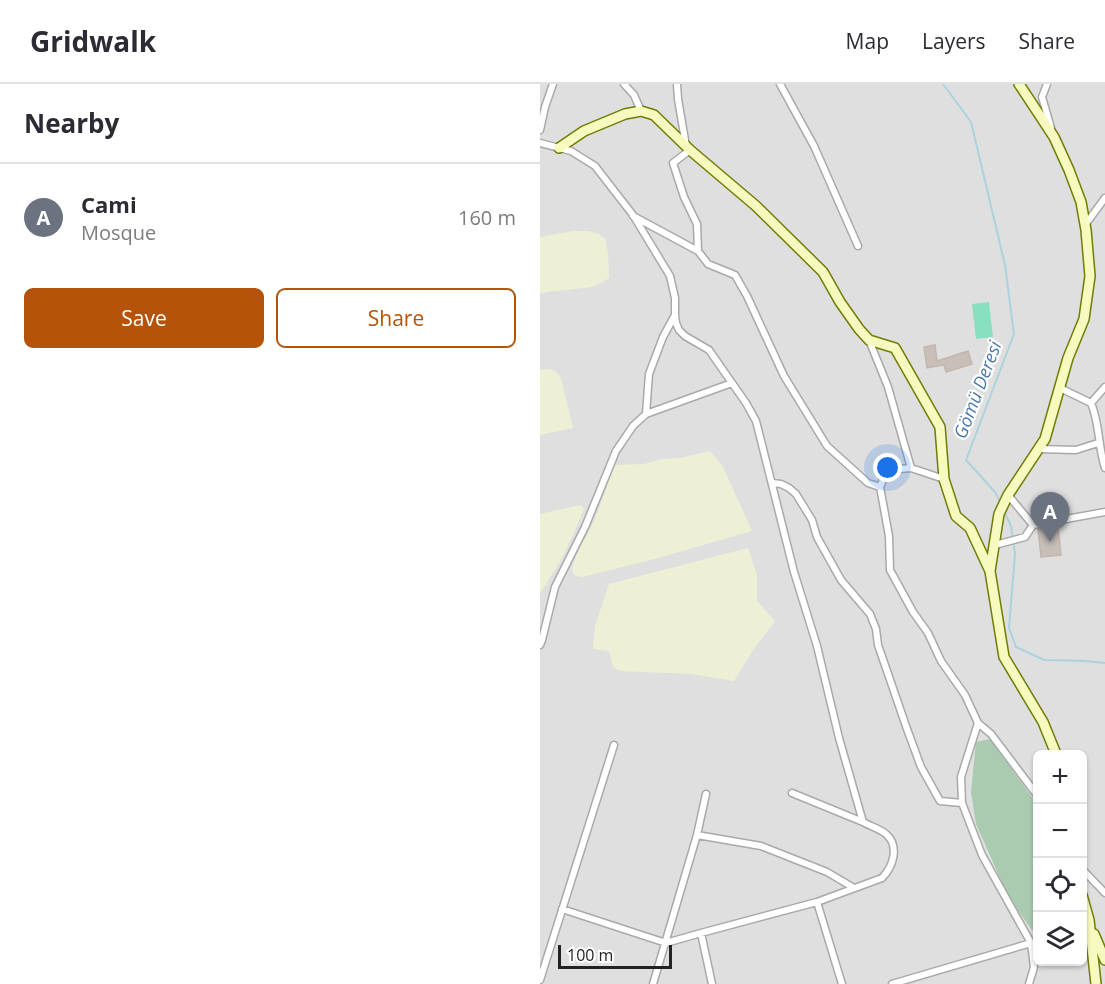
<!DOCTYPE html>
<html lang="en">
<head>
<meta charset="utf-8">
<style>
  :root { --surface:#fff; --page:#f7f7f7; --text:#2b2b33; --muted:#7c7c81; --line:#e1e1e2; --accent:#b45309 }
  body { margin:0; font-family:"Open Sans",sans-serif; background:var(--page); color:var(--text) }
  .controls { position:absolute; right:18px; bottom:18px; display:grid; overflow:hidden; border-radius:9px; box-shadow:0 2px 4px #0004 }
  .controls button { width:54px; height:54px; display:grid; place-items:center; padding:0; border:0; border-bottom:2px solid var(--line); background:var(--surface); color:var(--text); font:30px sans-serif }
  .scale { position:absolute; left:18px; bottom:15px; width:114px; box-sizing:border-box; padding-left:6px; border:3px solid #222; border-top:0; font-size:16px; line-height:21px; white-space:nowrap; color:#222; -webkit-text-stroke:4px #fff; paint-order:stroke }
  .you { position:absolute; left:348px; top:384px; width:21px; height:21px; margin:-15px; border:4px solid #fff; border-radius:50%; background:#1a73e8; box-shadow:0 0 0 9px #1a73e833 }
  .badge { display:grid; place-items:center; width:39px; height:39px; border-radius:50%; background:var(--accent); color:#fff; font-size:20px; font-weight:700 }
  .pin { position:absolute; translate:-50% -50px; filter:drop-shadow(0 2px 3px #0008) }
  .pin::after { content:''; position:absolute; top:32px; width:21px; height:18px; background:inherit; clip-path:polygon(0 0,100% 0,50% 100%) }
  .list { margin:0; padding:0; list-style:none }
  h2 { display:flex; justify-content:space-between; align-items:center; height:78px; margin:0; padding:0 24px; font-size:26px }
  h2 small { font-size:20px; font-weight:400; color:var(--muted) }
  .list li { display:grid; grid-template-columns:39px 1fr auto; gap:18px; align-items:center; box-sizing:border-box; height:108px; padding:0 24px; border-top:2px solid var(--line) }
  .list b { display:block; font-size:22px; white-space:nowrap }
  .list p { margin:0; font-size:20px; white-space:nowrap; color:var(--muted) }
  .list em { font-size:20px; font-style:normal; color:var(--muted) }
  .actions { display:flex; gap:12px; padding:18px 24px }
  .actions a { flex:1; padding:14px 0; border:2px solid var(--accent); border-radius:9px; text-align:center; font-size:21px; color:var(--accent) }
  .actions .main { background:var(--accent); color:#fff }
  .icon { flex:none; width:33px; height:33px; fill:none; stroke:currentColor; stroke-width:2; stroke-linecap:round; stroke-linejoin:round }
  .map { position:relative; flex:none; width:565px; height:900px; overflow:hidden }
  header { display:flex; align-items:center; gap:36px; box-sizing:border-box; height:84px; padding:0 30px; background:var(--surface); border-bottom:2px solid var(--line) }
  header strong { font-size:28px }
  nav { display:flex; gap:33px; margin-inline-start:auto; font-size:21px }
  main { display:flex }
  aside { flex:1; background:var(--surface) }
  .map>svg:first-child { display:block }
  .residential { fill:#e0dfdf; fill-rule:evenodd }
  .farmland { fill:#eef0d5 }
  .cemetery { fill:#aacbaf }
  .pitch { fill:#88e0be }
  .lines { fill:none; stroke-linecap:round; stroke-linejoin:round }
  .stream { stroke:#aad3df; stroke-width:2 }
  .building { fill:#c7bfb8; stroke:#c4b6ab; stroke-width:1.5 }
  .street-casing { stroke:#a9a9a9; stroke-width:9 }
  .secondary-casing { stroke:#707d05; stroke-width:12 }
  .street { stroke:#fff; stroke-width:6 }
  .secondary { stroke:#f7fabf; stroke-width:9 }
  .labels { text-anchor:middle; stroke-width:4.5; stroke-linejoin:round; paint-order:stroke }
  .water-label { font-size:18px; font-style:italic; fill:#4a7aab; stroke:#fff }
</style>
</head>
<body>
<header>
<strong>Gridwalk</strong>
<nav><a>Map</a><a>Layers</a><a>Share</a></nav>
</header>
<main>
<aside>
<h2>Nearby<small></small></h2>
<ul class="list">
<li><span class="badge" style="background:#6b7280">A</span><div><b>Cami</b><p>Mosque</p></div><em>160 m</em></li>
</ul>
<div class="actions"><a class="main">Save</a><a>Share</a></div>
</aside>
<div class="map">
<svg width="565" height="900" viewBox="0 0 565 900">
  <rect width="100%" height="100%" fill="#f2efe9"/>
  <!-- residential -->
  <path class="residential" d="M0,0H565V900H0ZM497,670H542V878H497Z"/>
  <!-- farmland -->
  <path class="farmland" d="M34,147H48L59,150L65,155L68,169L69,194L63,198L52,203L0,209V153Z
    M8,285L15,287L21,294L33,344L0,351V286Z
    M170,367L183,383L212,447L118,474L42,493L34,491L32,484L37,470L55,435L75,381L104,380L122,375L140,374Z
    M41,421L44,425L36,444L22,474L0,510V430Z
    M208,464L217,491V517L235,537L213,566L194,597L151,590L80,587L73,583L69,567L53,565L55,542L69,500Z"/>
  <!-- cemetery -->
  <path class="cemetery" d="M450,655L497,720V850L491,845L467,810L436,740L431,708L436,658Z"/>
  <!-- pitch -->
  <path class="pitch" d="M449,218L453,253L436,255L432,220Z"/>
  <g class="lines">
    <!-- stream -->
    <path class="stream" d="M403,0L431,38L465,181L474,250L426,376L455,408L461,419
      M464,427L471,442L475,470L469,544L476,563L504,576L545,577L565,579"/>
  </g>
  <!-- building -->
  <path class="building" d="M395,261L397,277L428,267L432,280L406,288L404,281L387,284L384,263Z
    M518,443L521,471L501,473L498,445Z"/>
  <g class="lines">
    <!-- street casing -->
    <g class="street-casing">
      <path id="street" d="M84,0L94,11L101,27
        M137,0L138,15L146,62
        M240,0L274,62L318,162
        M507,0L502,13L511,44
        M0,46L5,23L13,0
        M0,59L31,67L55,82L72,104L93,131L130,192L135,214V231L136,239L139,246L145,252L169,266L206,319L216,337L254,488L277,562L299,654L323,738C330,742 340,745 346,750C360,762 353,783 342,794L277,818L161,849L172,900
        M150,66L133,79L144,113L157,140L158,167
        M93,132L158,167L168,180L195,191L207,212L244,292L287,362L328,399L340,403
        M545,141L565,114
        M329,256L348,303L371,384
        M520,304L551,319C560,340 558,363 565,384
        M551,319L565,303
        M106,330L192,299
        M498,365L536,366L558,359
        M404,395L371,384L347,386L340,403L349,452L350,486L373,528L388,549L401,577L425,611L438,639L451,650L497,711
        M232,399L241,400L249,404L256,410L272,436L277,453L301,496L330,530L336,545L338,561L367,645L381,683L400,717L422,719
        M468,411L493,441
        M455,461L485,453L493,441L565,428
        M0,561L2,556L15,503L45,443L76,367L93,342L106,330L109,290L123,253L135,231
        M438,639L421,693L422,719L442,771L491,859L494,883L489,900
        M252,709L323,738
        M157,751L221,762L287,788L314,804
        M542,785L565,809
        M277,818L302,900
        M22,825L126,859L161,849
        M0,896L74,661
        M113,900L157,751L166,710
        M352,900L491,859"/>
    </g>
    <!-- secondary casing -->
    <g class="secondary-casing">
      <path id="secondary" d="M479,0L514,53L529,86L541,118L546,146L550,192L544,235L528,274L505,355L468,411L459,430L450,487L464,573L503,638L516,670
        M19,64L44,47L85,30L101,27L114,31L150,66L216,122L283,188L300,218L319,245L329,256L355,264L400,343L404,395L416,432L430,444L450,487
        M542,811L549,836L556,900
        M554,850L565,876"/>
    </g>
    <!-- street -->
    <use href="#street" class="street"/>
    <!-- secondary -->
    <use href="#secondary" class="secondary"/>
  </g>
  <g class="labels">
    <!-- water labels -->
    <g class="water-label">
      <text transform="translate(438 306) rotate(-69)" y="6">Gömü Deresi</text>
    </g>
  </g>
</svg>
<div class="controls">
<button>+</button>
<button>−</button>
<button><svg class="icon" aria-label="locate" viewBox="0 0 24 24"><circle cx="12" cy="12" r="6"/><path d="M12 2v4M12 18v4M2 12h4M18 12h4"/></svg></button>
<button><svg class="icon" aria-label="layers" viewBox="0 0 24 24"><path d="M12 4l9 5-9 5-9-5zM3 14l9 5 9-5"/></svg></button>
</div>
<div class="scale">100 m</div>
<div class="you"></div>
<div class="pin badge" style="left:510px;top:458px;background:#6b7280">A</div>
</div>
</main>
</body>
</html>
